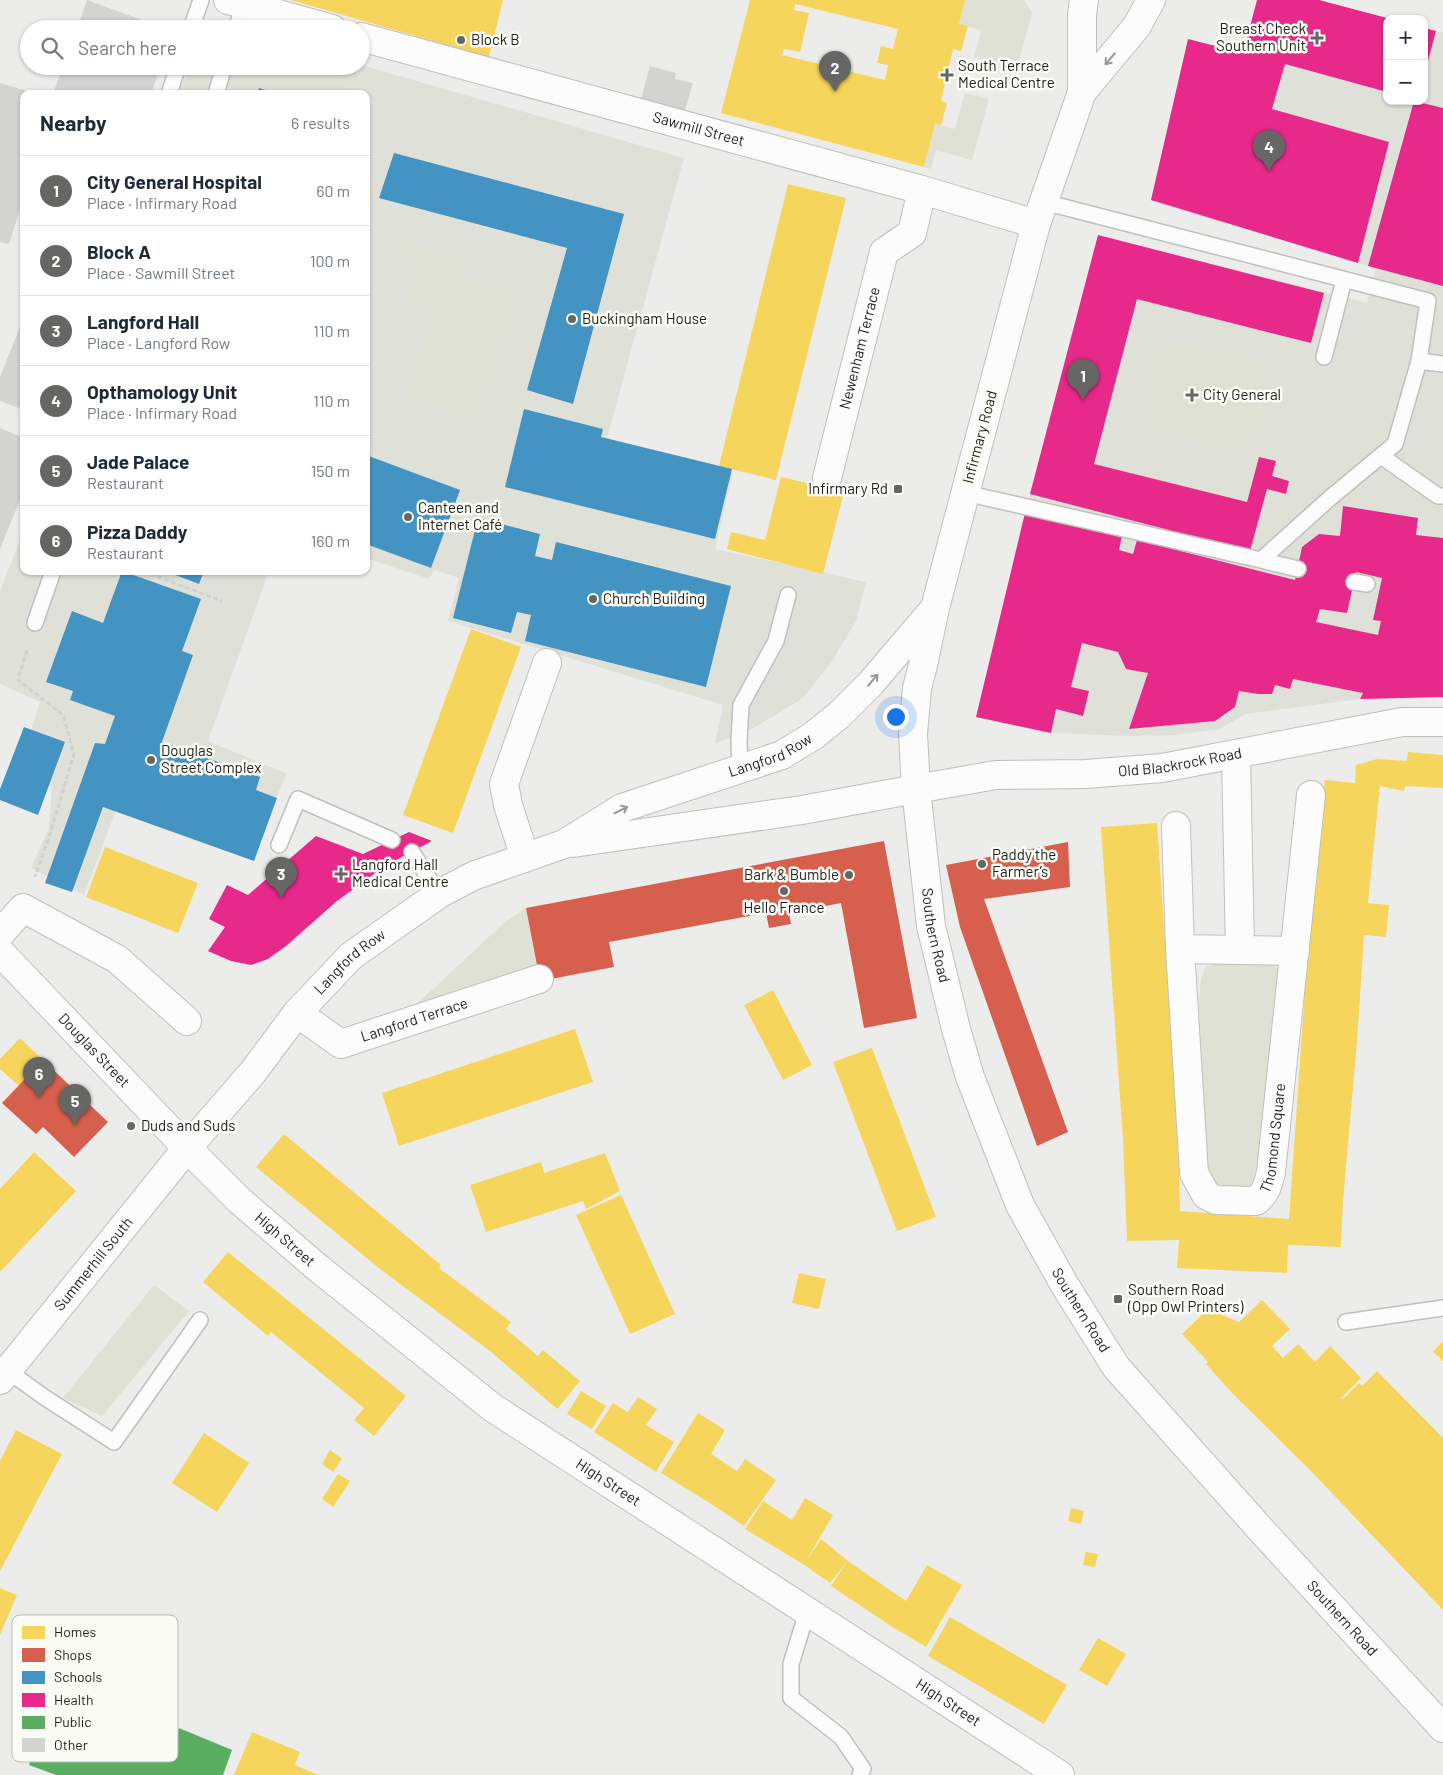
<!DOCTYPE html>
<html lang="en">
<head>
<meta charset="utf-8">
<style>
  :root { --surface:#fff; --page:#f2f2f3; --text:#1f2937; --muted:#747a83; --line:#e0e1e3; --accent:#666664 }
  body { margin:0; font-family:Barlow,sans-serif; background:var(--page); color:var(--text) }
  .controls { position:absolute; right:15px; top:15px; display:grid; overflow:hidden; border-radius:10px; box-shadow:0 1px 4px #0004 }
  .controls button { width:45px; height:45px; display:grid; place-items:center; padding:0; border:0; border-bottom:1px solid var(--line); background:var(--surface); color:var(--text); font:25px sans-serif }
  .you { position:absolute; left:895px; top:716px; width:18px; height:18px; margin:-12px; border:4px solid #fff; border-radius:50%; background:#1a73e8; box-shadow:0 0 0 8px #1a73e833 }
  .badge { display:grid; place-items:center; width:32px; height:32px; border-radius:50%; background:var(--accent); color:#fff; font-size:16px; font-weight:700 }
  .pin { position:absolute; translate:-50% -41px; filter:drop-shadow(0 1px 2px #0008) }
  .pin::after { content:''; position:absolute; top:26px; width:18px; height:15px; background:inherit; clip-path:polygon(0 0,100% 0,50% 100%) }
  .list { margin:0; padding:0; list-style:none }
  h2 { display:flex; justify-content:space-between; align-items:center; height:65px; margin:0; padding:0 20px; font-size:21px }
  h2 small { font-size:16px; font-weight:400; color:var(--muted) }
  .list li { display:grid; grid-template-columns:32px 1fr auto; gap:15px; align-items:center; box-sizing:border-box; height:70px; padding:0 20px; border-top:1px solid var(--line) }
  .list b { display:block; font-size:19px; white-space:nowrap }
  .list p { margin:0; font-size:16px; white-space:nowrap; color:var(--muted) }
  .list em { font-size:16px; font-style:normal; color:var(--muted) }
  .icon { flex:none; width:28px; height:28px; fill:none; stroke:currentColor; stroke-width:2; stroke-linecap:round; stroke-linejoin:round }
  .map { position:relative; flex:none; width:1443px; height:1775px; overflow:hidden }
  .search { position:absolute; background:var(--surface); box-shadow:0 1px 4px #0004; left:20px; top:20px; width:350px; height:55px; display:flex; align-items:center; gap:12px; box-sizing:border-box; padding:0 18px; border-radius:28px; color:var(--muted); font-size:19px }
  .panel { position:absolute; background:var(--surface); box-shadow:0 1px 4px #0004; left:20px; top:90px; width:350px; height:485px; border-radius:10px }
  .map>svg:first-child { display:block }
  .built { fill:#dfe1d9 }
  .green { fill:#dee1d4 }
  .homes { fill:#f6d55c; fill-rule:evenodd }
  .shops { fill:#d6604d }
  .schools { fill:#4393c3 }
  .health { fill:#e7298a; fill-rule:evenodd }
  .public { fill:#5aae61 }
  .building { fill:#d3d4d2 }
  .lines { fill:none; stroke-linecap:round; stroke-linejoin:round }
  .lane-casing { stroke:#bfbfbd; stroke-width:18 }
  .street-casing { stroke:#bfbfbd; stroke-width:30 }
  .secondary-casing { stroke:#bfbfbd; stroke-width:30 }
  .path { stroke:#d1d1d0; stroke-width:3; stroke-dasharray:5 2.5; stroke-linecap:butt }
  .lane { stroke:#fcfcfc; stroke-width:15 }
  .street { stroke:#fcfcfc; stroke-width:28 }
  .secondary { stroke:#fcfcfc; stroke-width:28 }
  .oneway { stroke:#989897 }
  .poi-dot { fill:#666664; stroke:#fbfcf6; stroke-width:2 }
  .labels { text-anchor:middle; stroke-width:5; stroke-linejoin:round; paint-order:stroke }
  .poi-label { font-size:15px; fill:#1e1e1c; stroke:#fbfcf6; text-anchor:start }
  .street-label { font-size:15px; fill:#1e1e1c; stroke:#fbfcf6 }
  .key { fill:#fbfcf6; stroke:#b9b9b5; stroke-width:1 }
  .key-label { font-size:14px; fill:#1e1e1c }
</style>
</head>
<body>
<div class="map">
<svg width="1443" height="1775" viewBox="0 0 1443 1775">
  <rect width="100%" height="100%" fill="#ecedea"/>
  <!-- built -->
  <path class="built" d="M1436,31L1443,32V697L1360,699L1246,714L1220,729L1175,735L1131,736L1051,733L976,717L1025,513L1098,235L1367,303L1376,268L1151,200L1188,39L1387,92V101H1424V74Z
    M361,65L684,158L607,438L733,473L715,549L866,582L856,621L831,663L802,699L752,729L715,744L723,705L448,621L459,578L434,570L429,579L366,558V94H179L189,66Z
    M24,529V571H269L208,741L287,774L250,852L119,802L84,895L31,868L49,828L52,786L17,773L40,702L0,684V591Z"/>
  <!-- green -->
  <path class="green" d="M965,0H1024L1032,13L1017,68L974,57L981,30L959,24Z
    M965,93L989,99L972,160L936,150L931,169L924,167L935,124L955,129Z
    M402,239L464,260L458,276L517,294L476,421L404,396L432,313L406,303L419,264L396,255Z
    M1161,339L1269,361L1257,405L1275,411L1236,450L1159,432L1148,401Z
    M526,908L539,979L392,1027L506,921Z
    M1215,963L1271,964L1278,969L1283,979L1262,1173L1251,1189H1216L1209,1179L1207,1165L1199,1003L1201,978L1206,967Z
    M154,1285L189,1311L102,1416L63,1398Z"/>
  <!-- homes -->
  <path class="homes" d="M291,0H503L489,57Z
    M750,0H965L959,24L968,26L961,51L953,49L941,101L947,103L941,125L935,124L924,167L721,113ZM795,4L898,29L893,49L881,46L877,63L888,65L885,80L782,55L784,49L800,52L809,13L794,10Z
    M788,184L846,198L776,480L719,466Z
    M781,477L844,492L823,574L727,549L731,532L765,540Z
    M471,629L521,647L453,833L403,815Z
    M1408,752L1443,755V788L1405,786L1404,791L1380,786L1368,903L1389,905L1386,937L1364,935L1357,1042L1343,1200L1341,1247L1288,1245L1287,1273L1177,1268L1179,1240L1127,1241L1123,1140L1101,827L1157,823L1178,1137L1180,1211L1289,1219L1309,931L1325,780L1355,783L1356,765L1377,759L1407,761Z
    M105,847L198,883L178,933L86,897Z
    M773,990L812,1065L783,1080L744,1005Z
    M575,1029L593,1082L399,1146L382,1093Z
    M20,1038L43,1060L19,1086L0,1069V1059Z
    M872,1048L936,1217L897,1231L833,1062Z
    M284,1134L441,1265L439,1268L511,1322L506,1329L538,1356L543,1350L580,1381L557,1409L490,1351L380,1269L256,1167Z
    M34,1152L76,1191L0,1272V1189Z
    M605,1153L620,1191L586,1209L583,1201L486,1232L470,1185L541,1162L544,1173Z
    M621,1195L675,1314L630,1334L576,1215Z
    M228,1252L406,1396L374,1436L354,1420L364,1408L271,1332L268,1336L203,1282Z
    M799,1273L826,1279L819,1309L792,1303Z
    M1262,1300L1290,1329L1272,1346L1283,1358L1298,1344L1315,1362L1330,1346L1361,1378L1341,1398L1343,1399L1359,1383L1362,1386L1377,1371L1443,1438V1610L1311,1471L1233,1394L1206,1364L1208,1362L1182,1334L1208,1309L1239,1322Z
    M1443,1341V1361L1433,1352Z
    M581,1391L606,1406L592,1429L567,1414Z
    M638,1397L657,1409L646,1425L674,1442L656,1472L594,1432L613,1403L628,1412Z
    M698,1413L725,1430L711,1454L737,1471L745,1459L776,1480L744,1526L713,1505L661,1473Z
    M16,1430L62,1454L0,1571V1461Z
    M204,1433L249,1463L217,1512L172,1483Z
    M330,1450L342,1459L333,1472L322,1464Z
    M338,1474L350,1481L333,1507L322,1499Z
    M805,1498L833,1515L806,1561L821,1539L848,1561L906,1601L927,1565L962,1585L926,1647L891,1626L831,1586L846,1563L830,1583L803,1564L745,1529L763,1501L792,1520Z
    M1071,1508L1084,1511L1081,1524L1068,1521Z
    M1086,1552L1098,1554L1095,1567L1083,1565Z
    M0,1588L17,1595L0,1635Z
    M950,1617L1067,1685L1044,1724L928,1656Z
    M1098,1638L1126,1654L1107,1686L1079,1670Z
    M252,1732L300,1752L295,1765L318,1775H234Z"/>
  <!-- shops -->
  <path class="shops" d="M884,841L917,1018L864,1028L841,903L789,913L791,924L769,928L766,913L609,942L614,967L540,981L526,908Z
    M1068,842L1070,887L984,899L1068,1132L1037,1146L960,927L946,865Z
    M43,1060L108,1122L74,1157L43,1127L36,1134L2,1103Z"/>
  <!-- schools -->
  <path class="schools" d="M259,88L275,93V94H257Z
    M394,153L624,214L573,404L527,390L567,248L379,198Z
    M524,409L603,429L601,437L732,469L715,539L505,487Z
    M366,455L460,490L431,568L366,544Z
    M478,518L540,534L535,556L552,560L556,542L731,586L706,687L525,641L531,615L517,612L511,633L453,618Z
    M122,571L201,599L182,651L193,655L162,742L260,777L256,790L277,798L254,861L103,807L72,892L45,883L95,743L105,744L115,716L70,700L73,691L46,682L72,611L103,623Z
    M165,571H204L199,584Z
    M24,727L65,742L38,815L0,800V789Z"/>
  <!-- health -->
  <path class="health" d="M1257,0H1319L1387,18V92L1285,64L1272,109L1389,142L1358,263L1151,200L1188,39L1243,53Z
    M1424,28L1436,31L1425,72H1424Z
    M1414,101L1443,108V286L1368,266Z
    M1098,235L1324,293L1311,343L1137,299L1094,464L1247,502L1259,457L1276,461L1272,476L1289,481L1286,494L1267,489L1250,551L1030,494Z
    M1343,506L1418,518L1416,535L1443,538V697L1360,699L1363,693L1293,679L1290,689L1275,685L1272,694H1258L1239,691L1235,707L1215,721L1129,729L1148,673L1126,669L1118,652L1082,643L1071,687L1089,691L1083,716L1056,709L1051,733L976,717L1025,513L1122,536L1119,550L1133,554L1137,540L1295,580L1302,547L1319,534L1340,536ZM1356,572L1382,578L1373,620L1381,621L1378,635L1316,622L1320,609L1347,613Z
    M409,832L432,841L385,866L337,901L286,946L268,959L251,965L231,961L208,951L225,927L209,919L227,885L248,895L316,836L363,854Z"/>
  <!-- public -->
  <path class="public" d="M52,1708L169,1754L179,1728L232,1750L223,1775H56L29,1765Z"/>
  <!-- building -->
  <path class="building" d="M87,0L167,29H77Z
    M63,66H161L151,94H63L54,91Z
    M650,66L676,73L675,79L693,83L685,111L641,99Z
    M0,83L34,93L24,94V197L9,244L0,242Z
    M24,317V410L0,401V377Z
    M0,428L24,438V490L0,549Z"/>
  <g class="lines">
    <!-- lane casing -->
    <g class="lane-casing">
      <path id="lane" d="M191,29L201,0
        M236,29L244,4
        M169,94L178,66
        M216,94L224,66
        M1324,357L1344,280
        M1419,361L1443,364
        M1381,456L1438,496H1443
        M965,493L1261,560L1330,498L1395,444L1419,361L1428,301L1044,202
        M1261,560L1298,569
        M1354,582L1367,584
        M35,623L53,571
        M740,769L739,741L741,705L776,641L788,595
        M279,845L298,799L392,840
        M412,852L439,894
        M1346,1322L1443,1308
        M8,1371L44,1397L114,1442L200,1320
        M807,1612L791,1664V1698L841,1737L863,1769L860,1775"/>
    </g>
    <!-- street casing -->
    <g class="street-casing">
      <g id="street">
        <path d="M228,0L332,29"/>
        <path id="s1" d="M361,37L922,190L1036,224"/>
        <path id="s2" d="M827,478L884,252L912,233L922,190"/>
        <path d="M1236,755L1240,950"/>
        <path id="s3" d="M916,789L996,775L1086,774L1162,768L1402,722H1443"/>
        <path id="s4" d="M1176,826L1180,949L1194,1173L1206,1195L1216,1200L1256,1201C1266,1193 1268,1185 1271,1172L1311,795"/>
        <path d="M525,858L508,805L504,784L547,663"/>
        <path d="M0,934L23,908L117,959L187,1021"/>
        <path d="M1180,949L1295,951"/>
        <path id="s5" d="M0,952L187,1148L240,1201L318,1268L493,1408L1060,1775"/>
        <path id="s6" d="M297,1013L341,1044L539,979"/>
      </g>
    </g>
    <!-- secondary casing -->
    <g class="secondary-casing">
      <g id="secondary">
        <path id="s7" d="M1084,0L1082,15V92L1036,224L935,608L923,665L917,688L913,734L916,789L931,926L956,1029L970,1077L1020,1205L1064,1284L1116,1367L1262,1531L1443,1728"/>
        <path d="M1082,92L1137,26L1151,0"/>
        <path d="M573,843L802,810L916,789"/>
        <path id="s8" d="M0,1380L187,1148L253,1072L297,1013L351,956L439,894L473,876L564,844L622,808L782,755L813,736L839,715L871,683L934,609"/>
      </g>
    </g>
    <!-- path -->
    <path class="path" d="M143,571L222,601
      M27,650L18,680L63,715L74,754L50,834L35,877"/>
    <!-- lane -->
    <use href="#lane" class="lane"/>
    <!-- street -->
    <use href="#street" class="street"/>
    <!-- secondary -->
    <use href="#secondary" class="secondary"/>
  </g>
  <!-- one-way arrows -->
  <defs><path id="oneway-shaft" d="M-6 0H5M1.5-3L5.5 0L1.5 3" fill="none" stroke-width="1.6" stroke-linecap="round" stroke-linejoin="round" transform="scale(1.25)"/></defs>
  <g class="oneway">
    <use href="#oneway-shaft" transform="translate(1110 59) rotate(130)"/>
    <use href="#oneway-shaft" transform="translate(873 680) rotate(-50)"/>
    <use href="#oneway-shaft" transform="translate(621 810) rotate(-26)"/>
  </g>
  <!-- markers -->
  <g class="poi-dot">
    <path d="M1314.5 30.5h5v5h5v5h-5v5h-5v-5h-5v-5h5z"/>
    <circle cx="461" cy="40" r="5"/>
    <path d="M944.5 67.5h5v5h5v5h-5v5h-5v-5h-5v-5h5z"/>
    <circle cx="572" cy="319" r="5"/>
    <path d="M1189.5 387.5h5v5h5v5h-5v5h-5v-5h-5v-5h5z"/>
    <rect x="893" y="484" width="10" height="10" rx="2.5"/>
    <circle cx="408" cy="517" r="5"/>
    <circle cx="593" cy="599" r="5"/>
    <circle cx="151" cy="760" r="5"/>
    <circle cx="982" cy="864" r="5"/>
    <path d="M338.5 866.5h5v5h5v5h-5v5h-5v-5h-5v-5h5z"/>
    <circle cx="849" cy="875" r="5"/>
    <circle cx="784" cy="891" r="5"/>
    <circle cx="131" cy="1126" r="5"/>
    <rect x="1113" y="1294" width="10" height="10" rx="2.5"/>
  </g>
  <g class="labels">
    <!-- poi labels -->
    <g class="poi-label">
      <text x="1306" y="34" text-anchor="end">Breast Check<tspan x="1306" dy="17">Southern Unit</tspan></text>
      <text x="471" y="45">Block B</text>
      <text x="958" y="71">South Terrace<tspan x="958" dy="17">Medical Centre</tspan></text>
      <text x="582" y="324">Buckingham House</text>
      <text x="1203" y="400">City General</text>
      <text x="888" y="494" text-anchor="end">Infirmary Rd</text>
      <text x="418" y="513">Canteen and<tspan x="418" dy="17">Internet Café</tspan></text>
      <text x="603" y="604">Church Building</text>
      <text x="161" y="756">Douglas<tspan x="161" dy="17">Street Complex</tspan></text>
      <text x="992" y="860">Paddy the<tspan x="992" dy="17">Farmer’s</tspan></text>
      <text x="352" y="870">Langford Hall<tspan x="352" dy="17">Medical Centre</tspan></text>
      <text x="839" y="880" text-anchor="end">Bark &amp; Bumble</text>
      <text x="784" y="913" text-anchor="middle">Hello France</text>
      <text x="141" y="1131">Duds and Suds</text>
      <text x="1128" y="1295">Southern Road<tspan x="1128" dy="17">(Opp Owl Printers)</tspan></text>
    </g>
    <!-- street labels -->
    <g class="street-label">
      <text dy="5" stroke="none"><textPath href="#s1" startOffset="350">Sawmill Street</textPath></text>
      <text dy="5" stroke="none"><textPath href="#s2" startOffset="134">Newenham Terrace</textPath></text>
      <text transform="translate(980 437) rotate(-75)" y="5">Infirmary Road</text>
      <text dy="5" stroke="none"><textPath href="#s8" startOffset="1019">Langford Row</textPath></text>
      <text dy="5" stroke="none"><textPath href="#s3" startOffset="266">Old Blackrock Road</textPath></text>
      <text dy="5" stroke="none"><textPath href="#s7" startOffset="960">Southern Road</textPath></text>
      <text dy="5" stroke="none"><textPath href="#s8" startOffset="546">Langford Row</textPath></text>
      <text dy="5" stroke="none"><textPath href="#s6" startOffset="131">Langford Terrace</textPath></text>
      <text dy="5" stroke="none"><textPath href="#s5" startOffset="136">Douglas Street</textPath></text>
      <text dy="5" stroke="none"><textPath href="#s4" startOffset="491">Thomond Square</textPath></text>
      <text dy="5" stroke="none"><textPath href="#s5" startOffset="405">High Street</textPath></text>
      <text dy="5" stroke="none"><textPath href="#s8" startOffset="149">Summerhill South</textPath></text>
      <text dy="5" stroke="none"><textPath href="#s7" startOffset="1365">Southern Road</textPath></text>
      <text dy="5" stroke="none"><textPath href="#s5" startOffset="810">High Street</textPath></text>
      <text dy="5" stroke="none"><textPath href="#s7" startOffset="1770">Southern Road</textPath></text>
      <text dy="5" stroke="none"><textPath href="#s5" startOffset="1215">High Street</textPath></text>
    </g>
  </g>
  <!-- legend -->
  <rect x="12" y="1615" width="166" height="147" rx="8" class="key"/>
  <rect x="22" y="1626" width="23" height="13" fill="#f6d55c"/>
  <rect x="22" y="1648" width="23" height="14" fill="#d6604d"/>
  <rect x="22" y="1671" width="23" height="13" fill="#4393c3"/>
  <rect x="22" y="1693" width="23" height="14" fill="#e7298a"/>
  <rect x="22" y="1716" width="23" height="13" fill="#5aae61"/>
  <rect x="22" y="1738" width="23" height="14" fill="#d3d4d2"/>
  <g class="key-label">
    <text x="54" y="1637">Homes</text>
    <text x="54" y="1660">Shops</text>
    <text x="54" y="1682">Schools</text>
    <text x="54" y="1705">Health</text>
    <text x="54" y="1727">Public</text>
    <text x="54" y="1750">Other</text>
  </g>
</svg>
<div class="controls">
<button>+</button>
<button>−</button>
</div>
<div class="you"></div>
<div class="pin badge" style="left:1083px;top:400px">1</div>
<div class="pin badge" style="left:835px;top:92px">2</div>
<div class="pin badge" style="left:281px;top:898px">3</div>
<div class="pin badge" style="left:1269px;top:171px">4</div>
<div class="pin badge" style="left:75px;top:1125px">5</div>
<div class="pin badge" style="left:39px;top:1098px">6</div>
<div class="search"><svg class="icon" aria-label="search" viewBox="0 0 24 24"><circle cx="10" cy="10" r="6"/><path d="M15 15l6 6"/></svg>Search here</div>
<section class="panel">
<h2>Nearby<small>6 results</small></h2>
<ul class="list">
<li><span class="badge">1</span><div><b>City General Hospital</b><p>Place · Infirmary Road</p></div><em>60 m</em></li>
<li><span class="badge">2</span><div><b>Block A</b><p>Place · Sawmill Street</p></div><em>100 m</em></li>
<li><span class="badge">3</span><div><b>Langford Hall</b><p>Place · Langford Row</p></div><em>110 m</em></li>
<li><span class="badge">4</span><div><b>Opthamology Unit</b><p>Place · Infirmary Road</p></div><em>110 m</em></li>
<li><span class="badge">5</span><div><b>Jade Palace</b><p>Restaurant</p></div><em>150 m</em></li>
<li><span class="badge">6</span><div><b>Pizza Daddy</b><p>Restaurant</p></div><em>160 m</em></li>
</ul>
</section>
</div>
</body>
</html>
